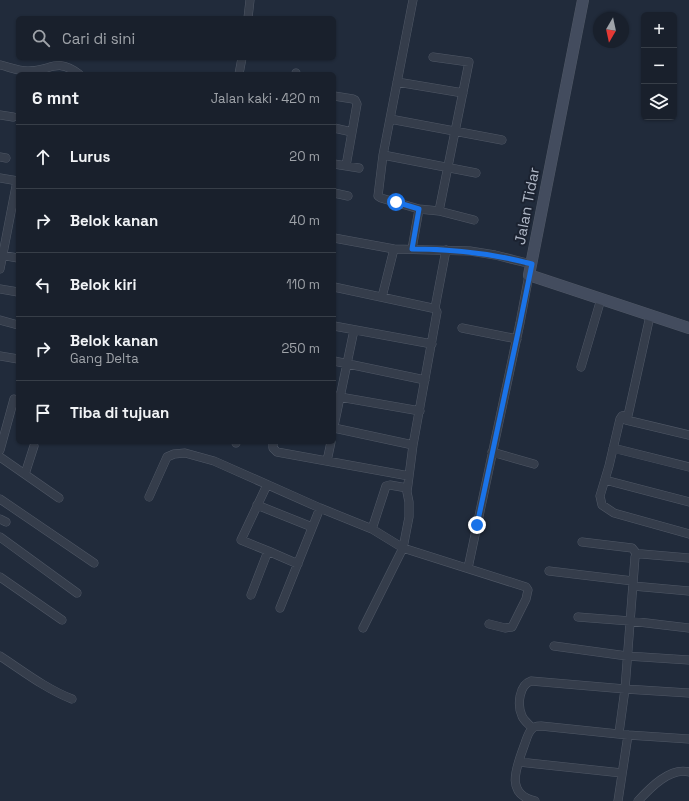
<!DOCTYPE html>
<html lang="id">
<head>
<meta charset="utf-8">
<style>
  :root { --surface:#19202c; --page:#222834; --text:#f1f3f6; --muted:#9fa3a9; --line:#373e48 }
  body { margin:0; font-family:"Space Grotesk",sans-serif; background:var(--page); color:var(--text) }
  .controls { position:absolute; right:12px; top:12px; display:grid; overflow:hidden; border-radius:6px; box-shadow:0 1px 3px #0004 }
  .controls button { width:36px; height:36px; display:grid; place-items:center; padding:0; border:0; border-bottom:1px solid var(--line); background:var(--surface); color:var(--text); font:20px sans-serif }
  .compass { position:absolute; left:593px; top:12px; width:36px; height:36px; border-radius:50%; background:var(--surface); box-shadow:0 1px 3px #0004; rotate:189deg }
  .stop { position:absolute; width:12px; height:12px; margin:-9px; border:3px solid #1a73e8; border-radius:50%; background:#fff }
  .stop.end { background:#1a73e8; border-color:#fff; box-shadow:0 1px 4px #0008 }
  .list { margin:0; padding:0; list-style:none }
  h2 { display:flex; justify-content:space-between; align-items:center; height:52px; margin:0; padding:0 16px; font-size:17px }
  h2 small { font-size:13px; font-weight:400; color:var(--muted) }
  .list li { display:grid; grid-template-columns:26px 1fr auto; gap:12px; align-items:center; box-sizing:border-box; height:64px; padding:0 16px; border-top:1px solid var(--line) }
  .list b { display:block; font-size:15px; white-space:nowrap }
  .list p { margin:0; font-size:13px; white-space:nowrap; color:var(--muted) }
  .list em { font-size:13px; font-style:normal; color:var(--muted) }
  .icon { flex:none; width:22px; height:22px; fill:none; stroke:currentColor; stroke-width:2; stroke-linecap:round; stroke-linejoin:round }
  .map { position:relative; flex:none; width:689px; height:801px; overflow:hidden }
  .search { position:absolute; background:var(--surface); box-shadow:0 1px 3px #0004; left:16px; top:16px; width:320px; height:44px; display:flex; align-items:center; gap:10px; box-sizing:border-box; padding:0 14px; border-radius:6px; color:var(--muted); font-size:15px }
  .panel { position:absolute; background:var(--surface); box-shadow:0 1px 3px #0004; left:16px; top:72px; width:320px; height:372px; border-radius:6px }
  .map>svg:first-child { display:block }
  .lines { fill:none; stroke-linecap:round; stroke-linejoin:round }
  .street-casing { stroke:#505866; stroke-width:9 }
  .secondary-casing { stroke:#505866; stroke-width:12 }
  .street { stroke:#353d4b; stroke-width:8 }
  .secondary { stroke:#434c5e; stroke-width:11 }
  .route { stroke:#1a73e8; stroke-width:5 }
  .labels { text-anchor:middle; stroke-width:4; stroke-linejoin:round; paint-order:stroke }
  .street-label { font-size:15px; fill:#b0b8c7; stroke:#1b2230 }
</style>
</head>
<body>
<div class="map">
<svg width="689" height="801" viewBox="0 0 689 801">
  <rect width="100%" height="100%" fill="#212b3b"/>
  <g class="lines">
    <!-- street casing -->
    <g class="street-casing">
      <path id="street" d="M413,0L383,155L378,196L381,198L419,209L439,211L474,220
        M248,18L250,0
        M433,57L469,62L439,211
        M0,65C9,67 19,71 28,71C52,71 56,57 79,74
        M239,74L242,58
        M296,74V73
        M397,82L463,93
        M334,96L353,99L355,100L357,104L346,166
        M0,115L13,117
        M390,119L502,140
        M334,128L352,132
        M383,155L476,173
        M0,157L6,158
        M334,164L359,168
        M0,178L18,181
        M334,193L348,196
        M334,238L394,249L470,251L495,255L531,264
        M412,249L419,209
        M0,255L18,258
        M0,269L17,181
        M334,287L432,308H435L437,312L413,445L407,492L409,502V517L403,548L363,628
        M0,289L18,292
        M382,297L394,249
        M435,308L446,250
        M0,320L18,325
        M334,326L432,344
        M462,328L517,339
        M0,356L18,359
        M334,361L425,380
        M581,367L601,299
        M334,396L420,411
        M626,420L627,415L622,416L620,419L609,466L600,496L602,505L614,513L689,534
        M626,420L689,435
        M627,420L650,316
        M334,426L354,330
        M334,428L413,445
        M273,442V448L277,452L409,476
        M236,443V442
        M613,448L689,467
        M0,450L14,399
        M492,452L534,464
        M0,457L59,498
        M327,461L331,442
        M25,474L34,446
        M605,480L689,502
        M267,485L241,540L268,551
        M149,497L167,457L174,454L185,453L214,461L320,508L372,529L403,548L526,587L528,590L526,599L512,627L505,628L489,624
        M0,499L94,563
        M257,505L312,527
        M0,519L6,522
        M372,529L386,486L390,485L407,488
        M0,537L77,593
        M582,542L632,548L637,554
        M468,568L520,323L529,275
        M549,571L633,581
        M0,577L62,620
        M633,586L689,591
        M251,595L268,551L298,564
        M280,608L320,508
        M578,617L630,621L689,628
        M554,646L627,656L689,660
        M0,656C23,671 46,689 72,699
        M532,728C529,724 524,721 522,716C517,705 519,685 531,681L625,689L689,693
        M619,733L625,689L635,557L637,554H642L689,558
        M519,762L622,773
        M535,801C504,794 517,766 524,746C526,741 528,732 532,729C534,726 538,726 541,726L628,735L689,739
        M618,801L628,735
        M638,801C650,788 670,767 689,772"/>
    </g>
    <!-- secondary casing -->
    <g class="secondary-casing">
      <path id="secondary" d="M583,0L529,275L689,328"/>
    </g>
    <!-- street -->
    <use href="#street" class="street"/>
    <!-- secondary -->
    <use href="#secondary" class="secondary"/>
  </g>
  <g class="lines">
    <!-- route -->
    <path class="route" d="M396,202L419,209L412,249C454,249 491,253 532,264L520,323L477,525"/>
  </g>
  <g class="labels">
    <!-- street labels -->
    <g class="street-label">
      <text transform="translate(527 206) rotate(-79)" y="5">Jalan Tidar</text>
    </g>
  </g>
</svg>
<div class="controls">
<button>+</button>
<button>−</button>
<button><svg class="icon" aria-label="layers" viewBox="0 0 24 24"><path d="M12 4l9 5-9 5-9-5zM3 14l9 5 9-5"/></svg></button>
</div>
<svg class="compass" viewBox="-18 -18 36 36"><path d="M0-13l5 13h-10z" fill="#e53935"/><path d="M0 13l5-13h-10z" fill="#9fa3a9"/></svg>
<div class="stop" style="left:396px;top:202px"></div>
<div class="stop end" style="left:477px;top:525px"></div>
<div class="search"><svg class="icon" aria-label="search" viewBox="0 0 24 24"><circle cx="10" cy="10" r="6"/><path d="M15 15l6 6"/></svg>Cari di sini</div>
<section class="panel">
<h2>6 mnt<small>Jalan kaki · 420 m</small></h2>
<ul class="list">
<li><svg class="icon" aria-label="ahead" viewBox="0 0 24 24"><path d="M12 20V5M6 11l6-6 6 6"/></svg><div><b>Lurus</b></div><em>20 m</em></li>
<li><svg class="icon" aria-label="right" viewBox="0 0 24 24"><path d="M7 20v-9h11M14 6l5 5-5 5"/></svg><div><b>Belok kanan</b></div><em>40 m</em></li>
<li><svg class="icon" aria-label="left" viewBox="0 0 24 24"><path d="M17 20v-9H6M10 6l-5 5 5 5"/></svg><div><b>Belok kiri</b></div><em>110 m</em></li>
<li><svg class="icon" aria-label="right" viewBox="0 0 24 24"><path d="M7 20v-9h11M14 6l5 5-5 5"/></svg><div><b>Belok kanan</b><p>Gang Delta</p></div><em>250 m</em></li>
<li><svg class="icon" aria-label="arrive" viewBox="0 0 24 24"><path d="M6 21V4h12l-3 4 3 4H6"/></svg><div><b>Tiba di tujuan</b></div></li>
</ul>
</section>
</div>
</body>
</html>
